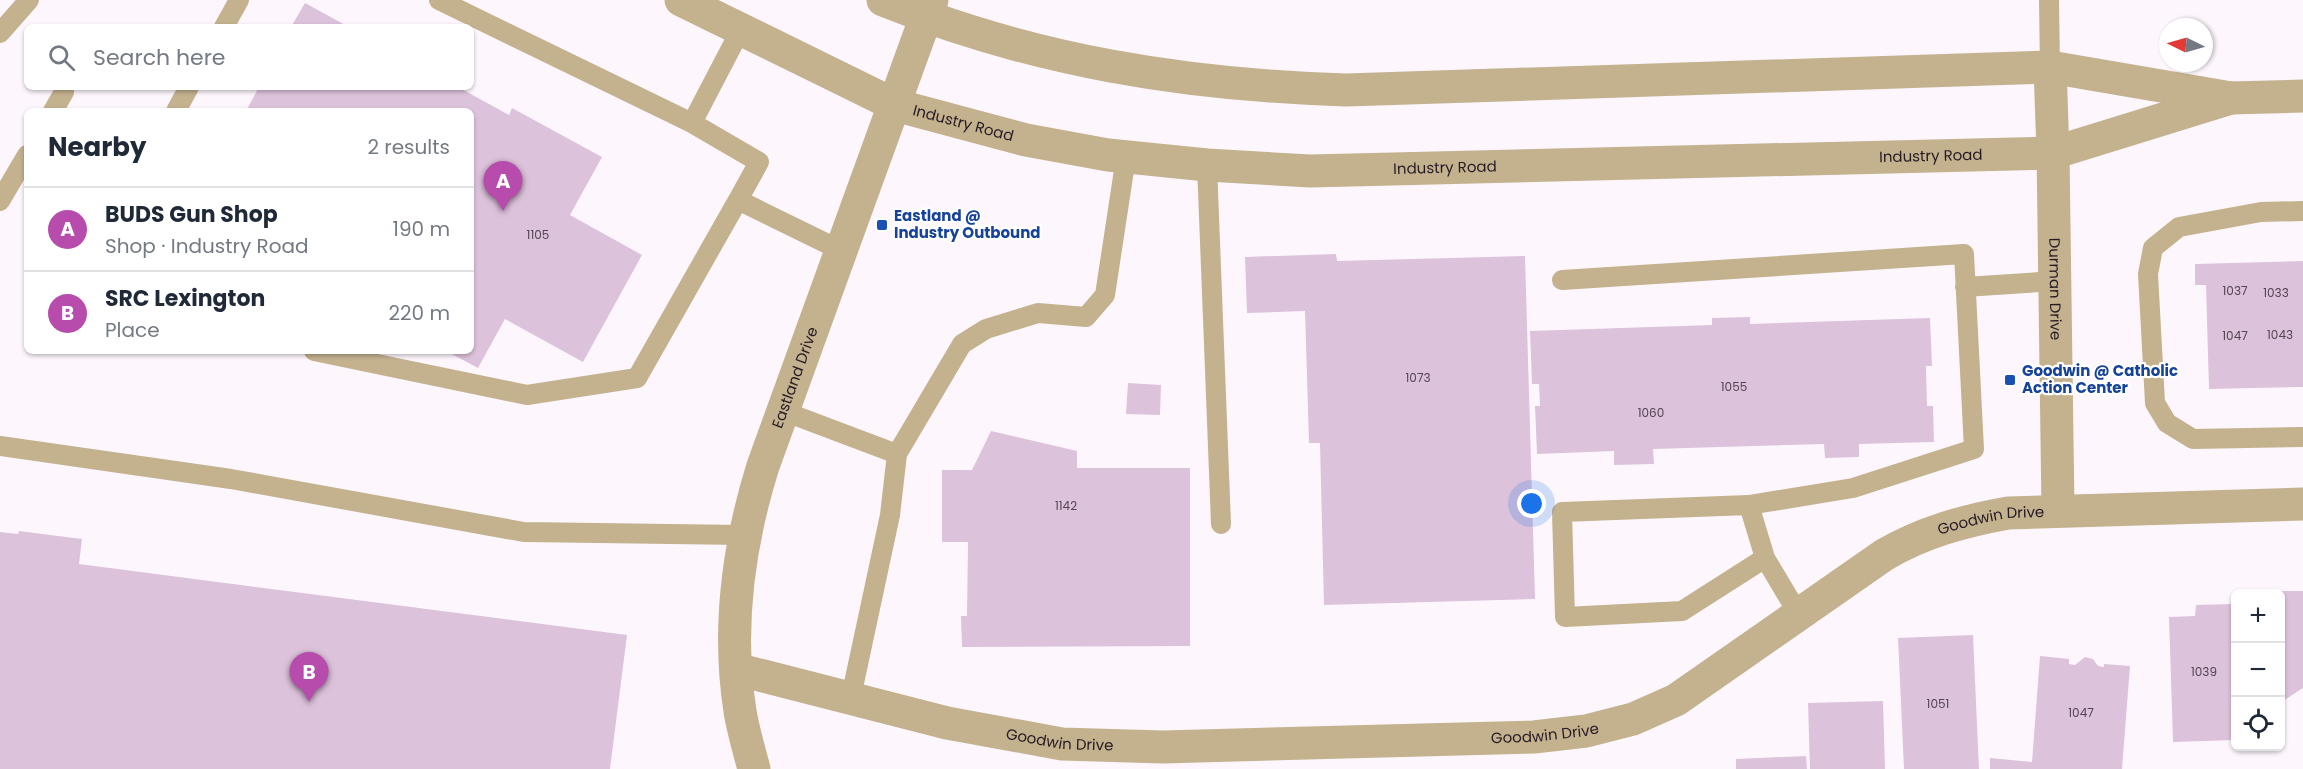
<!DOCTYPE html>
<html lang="en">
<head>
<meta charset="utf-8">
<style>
  :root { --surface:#fff; --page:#f2f2f3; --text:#1f2937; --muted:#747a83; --line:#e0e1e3; --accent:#b74cac }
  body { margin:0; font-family:Poppins,sans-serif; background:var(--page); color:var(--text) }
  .controls { position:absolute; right:18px; bottom:18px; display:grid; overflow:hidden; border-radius:9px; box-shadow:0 2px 4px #0004 }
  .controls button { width:54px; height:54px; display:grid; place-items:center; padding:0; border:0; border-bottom:2px solid var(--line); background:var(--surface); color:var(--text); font:30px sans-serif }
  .compass { position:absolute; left:2159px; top:18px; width:54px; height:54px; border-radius:50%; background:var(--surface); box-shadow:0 2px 4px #0004; rotate:275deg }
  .you { position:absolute; left:1532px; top:504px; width:21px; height:21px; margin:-15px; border:4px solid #fff; border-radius:50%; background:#1a73e8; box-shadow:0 0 0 9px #1a73e833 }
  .badge { display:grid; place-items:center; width:39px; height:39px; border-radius:50%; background:var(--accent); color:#fff; font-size:20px; font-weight:700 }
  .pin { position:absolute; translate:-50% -50px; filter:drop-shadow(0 2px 3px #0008) }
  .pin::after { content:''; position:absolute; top:32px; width:21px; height:18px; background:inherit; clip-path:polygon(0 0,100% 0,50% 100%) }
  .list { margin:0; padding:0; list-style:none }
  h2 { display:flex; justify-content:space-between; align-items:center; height:78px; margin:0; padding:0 24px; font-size:26px }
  h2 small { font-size:20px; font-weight:400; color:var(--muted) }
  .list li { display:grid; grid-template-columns:39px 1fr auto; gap:18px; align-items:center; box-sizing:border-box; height:84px; padding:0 24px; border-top:2px solid var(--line) }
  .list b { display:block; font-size:22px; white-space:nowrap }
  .list p { margin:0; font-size:20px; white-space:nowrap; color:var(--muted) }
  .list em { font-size:20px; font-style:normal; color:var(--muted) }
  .icon { flex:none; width:33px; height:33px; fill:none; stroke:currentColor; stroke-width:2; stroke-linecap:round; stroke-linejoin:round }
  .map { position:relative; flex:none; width:2303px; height:769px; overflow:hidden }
  .search { position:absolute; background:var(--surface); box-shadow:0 2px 4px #0004; left:24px; top:24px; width:450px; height:66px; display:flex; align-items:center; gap:15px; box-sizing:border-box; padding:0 21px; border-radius:9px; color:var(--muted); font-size:22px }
  .panel { position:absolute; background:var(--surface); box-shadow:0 2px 4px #0004; left:24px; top:108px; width:450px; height:246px; border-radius:9px }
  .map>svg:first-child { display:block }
  .building { fill:#ddc2dc }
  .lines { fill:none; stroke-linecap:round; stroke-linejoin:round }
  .service { stroke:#c4b18e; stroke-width:20 }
  .minor { stroke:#c4b18e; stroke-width:33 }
  .tertiary { stroke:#c4b18e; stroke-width:33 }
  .transit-dot { fill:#1a4fb4; stroke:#fff; stroke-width:2 }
  .labels { text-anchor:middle; stroke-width:4.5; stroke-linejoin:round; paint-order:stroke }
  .number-label { font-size:12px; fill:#534552 }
  .street-label { font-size:15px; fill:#251b24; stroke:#fff }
  .transit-label { font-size:15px; font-weight:bold; fill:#164399; stroke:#fff; text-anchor:start }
</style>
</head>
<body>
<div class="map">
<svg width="2303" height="769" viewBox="0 0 2303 769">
  <rect width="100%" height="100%" fill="#fdf7fd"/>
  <!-- building -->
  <path class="building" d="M305,3L349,27H291Z
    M259,87H458L509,115L512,108L602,157L570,215L642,255L583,362L505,319L478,368L446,351H471V111H246Z
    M1336,254L1337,261L1525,256L1535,599L1324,605L1320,443H1309L1305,311L1247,313L1245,257Z
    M2303,261V387L2209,389L2206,285H2195V264Z
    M1750,317V324L1930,318L1932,366H1926L1927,406H1933L1934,442L1859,444V457L1825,458L1824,444L1653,449L1654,464L1614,465V451L1537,454L1535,406H1540L1539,384H1532L1530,331L1712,325V318Z
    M1128,383L1161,385L1160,415L1126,414Z
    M991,431L1077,451V468H1190V646L962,647L961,616H967L968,542H942V470H972Z
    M19,531L82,539L79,564L627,635L610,769H0V532L18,534Z
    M2280,591H2303V688L2280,703Z
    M2232,604L2233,616H2236V740L2173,742L2169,617L2195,616L2196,605Z
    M1973,635L1979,769H1904L1898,638Z
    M2040,656L2069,659V664L2075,665L2085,657L2093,659L2098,666L2104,667V664L2130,666L2122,769H1990V758L2032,762Z
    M1883,701L1885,769H1810L1808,703Z
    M1806,756L1807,769H1736V759Z"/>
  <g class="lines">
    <!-- service -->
    <path class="service" d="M439,0L692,123
      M2049,0L2050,67
      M224,27L239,0
      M741,29L692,123L759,162L738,200L842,251
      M0,33L29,0
      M53,111L64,92
      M176,111L189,87
      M1207,165L1221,524
      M0,201L27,155
      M2303,211L2261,212L2179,227L2153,248L2148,274L2155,403L2167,423L2193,439L2303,437
      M1562,280L1964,254L1974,449L1853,488L1749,505L1562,512L1565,617L1682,611L1765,558L1799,615
      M1965,287L2055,281
      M314,351L527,395L637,378L738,200
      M783,411L897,454L890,515L851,697
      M0,446L231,479L524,532L743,535
      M897,454L962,344L986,329L1038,313L1086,317L1105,295L1126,157
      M1749,505L1765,558"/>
    <!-- minor -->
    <g class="minor">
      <path id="s1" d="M681,0L895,105L1026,140L1108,155L1207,165L1310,171L2053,153L2231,98"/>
      <path d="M883,0C1034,61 1185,85 1346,90L2050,67L2231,98L2303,96"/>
      <path id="s2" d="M2050,67L2053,153L2058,511"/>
      <path id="s3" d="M736,669L947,723L1062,744L1163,747L1534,737L1586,731L1633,719L1676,700L1884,555C1923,532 1964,521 2008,513L2303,504"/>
    </g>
    <!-- tertiary -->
    <path class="tertiary" id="s4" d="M754,769C749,750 743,730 740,711C727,628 738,546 763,466L932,0"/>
  </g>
  <!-- markers -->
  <g class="transit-dot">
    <rect x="876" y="219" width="12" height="12" rx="3"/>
    <rect x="2004" y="374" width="12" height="12" rx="3"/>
  </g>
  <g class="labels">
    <!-- number labels -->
    <g class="number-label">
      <text x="538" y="239">1105</text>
      <text x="2235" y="295">1037</text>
      <text x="2276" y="297">1033</text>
      <text x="2280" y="339">1043</text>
      <text x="2235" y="340">1047</text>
      <text x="1418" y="382">1073</text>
      <text x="1734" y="391">1055</text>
      <text x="1651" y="417">1060</text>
      <text x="1066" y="510">1142</text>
      <text x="2204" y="676">1039</text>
      <text x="1938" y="708">1051</text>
      <text x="2081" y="717">1047</text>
    </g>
    <!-- street labels -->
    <g class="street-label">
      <text dy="5" stroke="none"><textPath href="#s1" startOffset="309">Industry Road</textPath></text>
      <text dy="5" stroke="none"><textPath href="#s1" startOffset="1281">Industry Road</textPath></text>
      <text dy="5" stroke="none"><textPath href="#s1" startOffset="795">Industry Road</textPath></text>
      <text dy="5" stroke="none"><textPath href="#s2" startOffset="222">Durman Drive</textPath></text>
      <text dy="5" stroke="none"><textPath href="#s4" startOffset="402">Eastland Drive</textPath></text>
      <text dy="5" stroke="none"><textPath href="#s3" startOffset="1322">Goodwin Drive</textPath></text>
      <text dy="5" stroke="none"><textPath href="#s3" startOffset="818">Goodwin Drive</textPath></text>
      <text dy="5" stroke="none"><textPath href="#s3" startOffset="332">Goodwin Drive</textPath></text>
    </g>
    <!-- transit labels -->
    <g class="transit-label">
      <text x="894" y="221">Eastland @<tspan x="894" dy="17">Industry Outbound</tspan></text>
      <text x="2022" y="376">Goodwin @ Catholic<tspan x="2022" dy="17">Action Center</tspan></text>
    </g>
  </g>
</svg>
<div class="controls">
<button>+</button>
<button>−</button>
<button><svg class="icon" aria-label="locate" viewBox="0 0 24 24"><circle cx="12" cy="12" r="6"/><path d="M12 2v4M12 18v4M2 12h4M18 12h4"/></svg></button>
</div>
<svg class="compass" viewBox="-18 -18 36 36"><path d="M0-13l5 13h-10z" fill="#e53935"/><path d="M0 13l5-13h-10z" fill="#747a83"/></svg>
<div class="you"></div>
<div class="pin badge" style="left:503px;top:211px">A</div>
<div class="pin badge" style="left:309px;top:702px">B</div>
<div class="search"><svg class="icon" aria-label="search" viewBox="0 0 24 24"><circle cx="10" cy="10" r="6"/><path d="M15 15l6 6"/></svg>Search here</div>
<section class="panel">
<h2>Nearby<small>2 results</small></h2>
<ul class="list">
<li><span class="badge">A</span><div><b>BUDS Gun Shop</b><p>Shop · Industry Road</p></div><em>190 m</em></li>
<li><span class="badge">B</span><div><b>SRC Lexington</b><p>Place</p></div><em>220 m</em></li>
</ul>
</section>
</div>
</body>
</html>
